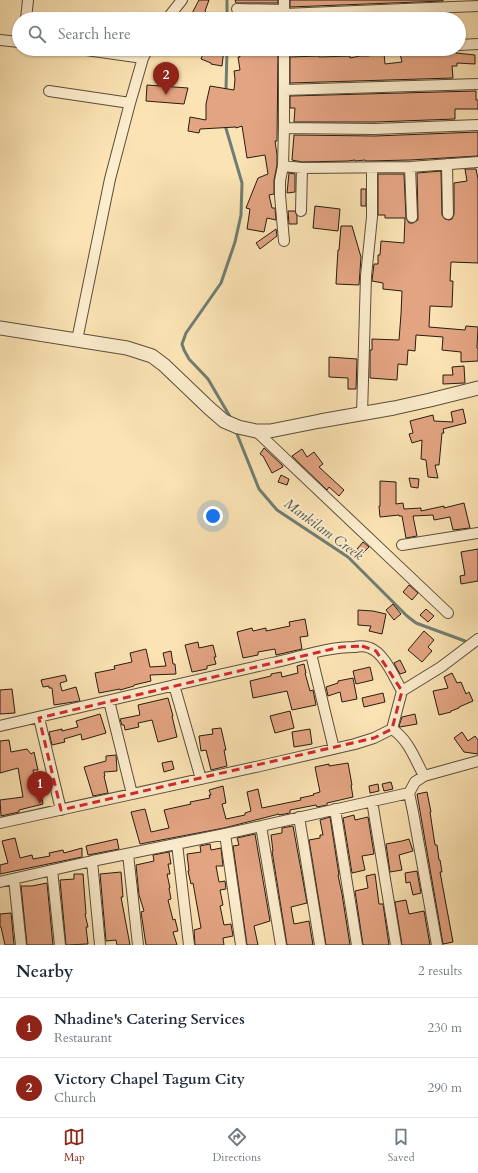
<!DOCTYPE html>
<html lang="en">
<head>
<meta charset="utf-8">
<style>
  :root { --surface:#fff; --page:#f2f2f3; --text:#1f2937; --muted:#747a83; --line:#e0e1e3; --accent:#8f2418 }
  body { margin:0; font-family:Cardo,serif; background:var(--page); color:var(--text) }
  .you { position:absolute; left:213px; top:516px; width:14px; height:14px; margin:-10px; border:3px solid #fff; border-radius:50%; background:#1a73e8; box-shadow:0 0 0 6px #1a73e833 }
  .badge { display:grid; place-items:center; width:26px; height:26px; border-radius:50%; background:var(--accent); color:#fff; font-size:13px; font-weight:700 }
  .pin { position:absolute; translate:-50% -33px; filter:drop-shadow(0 1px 2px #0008) }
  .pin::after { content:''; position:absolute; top:21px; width:14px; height:12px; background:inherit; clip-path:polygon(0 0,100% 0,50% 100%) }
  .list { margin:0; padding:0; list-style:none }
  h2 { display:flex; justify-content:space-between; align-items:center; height:52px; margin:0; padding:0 16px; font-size:17px }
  h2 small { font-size:13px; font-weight:400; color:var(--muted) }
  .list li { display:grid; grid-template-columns:26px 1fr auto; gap:12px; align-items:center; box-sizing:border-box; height:60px; padding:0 16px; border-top:1px solid var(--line) }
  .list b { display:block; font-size:15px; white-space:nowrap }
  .list p { margin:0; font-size:13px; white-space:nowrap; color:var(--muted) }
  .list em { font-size:13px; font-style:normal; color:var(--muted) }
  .icon { flex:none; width:22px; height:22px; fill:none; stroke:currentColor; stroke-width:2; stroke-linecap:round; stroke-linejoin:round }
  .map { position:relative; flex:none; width:478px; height:945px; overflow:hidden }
  .search { position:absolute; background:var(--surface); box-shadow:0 1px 3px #0004; left:12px; right:12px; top:12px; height:44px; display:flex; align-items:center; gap:10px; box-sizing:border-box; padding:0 14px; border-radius:22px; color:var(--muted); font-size:15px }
  .sheet { height:172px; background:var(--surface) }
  nav { display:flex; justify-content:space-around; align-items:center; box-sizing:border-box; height:56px; border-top:1px solid var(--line); background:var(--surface); font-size:11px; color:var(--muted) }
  nav a { display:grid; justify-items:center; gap:2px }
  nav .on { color:var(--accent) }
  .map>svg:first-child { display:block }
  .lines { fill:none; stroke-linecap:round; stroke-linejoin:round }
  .stream { stroke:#6f7d74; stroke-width:3 }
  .building { fill:#e3a482; stroke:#261d12 }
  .minor-casing { stroke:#5b4e3a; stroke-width:12 }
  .tertiary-casing { stroke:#5b4e3a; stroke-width:15 }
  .minor { stroke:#fcedce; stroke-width:10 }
  .tertiary { stroke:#fcedce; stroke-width:13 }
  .marked { fill:none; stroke:#d62828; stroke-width:3; stroke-dasharray:8 5; stroke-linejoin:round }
  .labels { text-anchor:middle; stroke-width:4; stroke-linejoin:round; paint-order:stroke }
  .water-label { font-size:14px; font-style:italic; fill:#51554b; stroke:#fcedce }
</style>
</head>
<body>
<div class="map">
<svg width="478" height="945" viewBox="0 0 478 945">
  <rect width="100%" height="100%" fill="#fbe3b3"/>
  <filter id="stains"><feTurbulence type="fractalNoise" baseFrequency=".005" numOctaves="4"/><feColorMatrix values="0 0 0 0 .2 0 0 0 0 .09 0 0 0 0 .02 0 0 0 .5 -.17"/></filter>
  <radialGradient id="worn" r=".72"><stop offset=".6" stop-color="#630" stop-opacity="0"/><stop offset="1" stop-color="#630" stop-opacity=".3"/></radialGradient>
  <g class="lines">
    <!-- stream -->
    <path class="stream" d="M227,0V19
      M226,91L227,49
      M225,125L242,183L241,215L235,242L221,283L186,333L182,344L184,350L189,359L208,379L232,420
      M237,434L259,489L277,510L348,557L407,616L416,623L465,641"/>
  </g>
  <!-- building -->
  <path class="building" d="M199,0H209L205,11L206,12L203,19H189Z
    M235,0H278V3H236Z
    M290,0H443V1L290,7Z
    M444,14V19H321Z
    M239,16H278V19H249V17L239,18Z
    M205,49H224L222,66L211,64V63L201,59Z
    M259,49H278L277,141H275L277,155V165L274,180V194L269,195L272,208H275L276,220L267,218L264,232L247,229L250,209L246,208L258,178L268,174L265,155L247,158L242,126L236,128V127L200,129L199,133L188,131L190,117L206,120V104L210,86L234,90L235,79L234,71L240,70L238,57H240L239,52Z
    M433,51V53L456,51V53L475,55V64L457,63V66H452L453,78L290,83V57L319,56V57L350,56V58L360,56H368L384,53L385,64L402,62L400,54L408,52L409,53Z
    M147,85L188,88L184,104L146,101Z
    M476,91V100H478V109H455V119L375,122H294L295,108H290V96Z
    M478,132V156L410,160L366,161L365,160L355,161V160L348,161L302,162L292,160L294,135L375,136Z
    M465,169H476L478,179V263L451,262L450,281H453L452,307L430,306L429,327L465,330L466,326L478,327L477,348H478V361L461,362V352L442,350L443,337L416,335L415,351L408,350L407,365L398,364L397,380L370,378V350H372V339L399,340L401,314L402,291L383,289V283L372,281L374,264H378V255H380L381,241L404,243L405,218H385V215H378V174H404L406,218L409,223H413L418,220V217L417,173L441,171L442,215L445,219L449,220L452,219L454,214V183L467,181Z
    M289,173L295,174V192L287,193Z
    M361,189H366V206H361Z
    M315,206L340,209L338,231L313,228Z
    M288,211H295L297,216V224H289Z
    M341,226H352L361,257L359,285L336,284L337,266L338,250H339Z
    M276,229L277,236L260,249L256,243Z
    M329,357L357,359L356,389H348V378L329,377Z
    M464,366L465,383L443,384V375H453L452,367Z
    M463,409L466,423L443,429L444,433H442L439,465H435L438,478L428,477L426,460L421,459L422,440L412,443L409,434L413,433L410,421L433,415L434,421L453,422L451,412Z
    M264,448L282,465L283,467L272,473L263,456L260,454Z
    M302,449L307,457L314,452L323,464L319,467L344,490L339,496L329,487L327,490L292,456Z
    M281,475L289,479L287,485L278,482Z
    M409,478L419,479L418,488L411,487Z
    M380,481L396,482V504L403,503L404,509L421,508V511L444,506V508L464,503L470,528L453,530L450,517L434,520L433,515L413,516L417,536L406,538L402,516H399V515L380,517L379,506H380Z
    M363,542L369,547L362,554L357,549Z
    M478,549V581L461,584L460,576L465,575L461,552Z
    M409,585L418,593L412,600L403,592Z
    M393,604L401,614L394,620L386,610Z
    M426,609L434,616L428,622L420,615Z
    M358,610L373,611L386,614L382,634L369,631L371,626L358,625Z
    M305,619L308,636L300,637L302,649L276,655L275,649L258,652V655L243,658L237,632L252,628L253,631L266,628V631L290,626L289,622Z
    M424,631L434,640L428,647L432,651L422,662L408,650Z
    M198,642L199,648L213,645L216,657H214L216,664L207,666V669L192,672L185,645Z
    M146,649L150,667L166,666L163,653L171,651L173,664H175L176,674L150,675L151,681L134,685V686L120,690V689L99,693L95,673L115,669L114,666L132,662L130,653Z
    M400,660L406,672L400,674L394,663Z
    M304,664L306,673H305L310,691L313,690L316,705L292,710L287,691L253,698L250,681L271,676V674L281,672L282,677L298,673L297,666Z
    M370,667L373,680L356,684L353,671Z
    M452,673L457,683L461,682L466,694L469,692L473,701L459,707V708L451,711V712L439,715L433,691L448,688L444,677Z
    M65,675L67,681L60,683L62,691L76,687L80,701L54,705L52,688H49V686L43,687L41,680Z
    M353,678L357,699L342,702L340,692L328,696L326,687L338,683V681Z
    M12,689L15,713L0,714V690Z
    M383,693L385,702L364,707L362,698Z
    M168,698L173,716H172L177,737L158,742L152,720L138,723L139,727L125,730L124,725H122L120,719L140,715L138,705Z
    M290,711L294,728L275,733L270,716Z
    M100,714L106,733L82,740L81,734L64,739L65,742L52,745L49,732L62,729V731L78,727L76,721Z
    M415,714L417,724L400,727L399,726L402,717Z
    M221,728L226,750H224L227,766L211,770L206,750L201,751L199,736L213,734L212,729Z
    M310,729L312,744L294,747L292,732Z
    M462,732L468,741L475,736L478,740V754L464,752L454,738Z
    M9,740L11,752L27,749L31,754L34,752L38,770H33L37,794L41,793L43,804L19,810V812L1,816L0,800L23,797L18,768L0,773V741Z
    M116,755L117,771L104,772L105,776H104L108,793L93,796L84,767L106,761V756Z
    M172,761L174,769L164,772L162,763Z
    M348,763L352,785H351L353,797L327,803V805L317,807L316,805L290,810V813L279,815V814L224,828L140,844L131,812L145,809L151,832L169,828L164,810L191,804L190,802L210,798L209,795H211L209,790L223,786L226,803L222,804L226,819L245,815V813L251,811L247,792L258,789L262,808L301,800L300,798L314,795L313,794L320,792L315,767L329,764V766Z
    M391,782L393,789L384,791L382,784Z
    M378,784L379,791L370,793L369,786Z
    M427,792L431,812H430L435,845H437L439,860H440L442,872H440L453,942L443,944L417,794Z
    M354,815L355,820L368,817L374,854L362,856L365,870L352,873L343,818Z
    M330,817L339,875H338L342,894L350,945H326L309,840L320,838V835H323L320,820Z
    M293,826L307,903L291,907L294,924L309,921L313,945H287L272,851H273L271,835L282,833V828Z
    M255,834L270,921L254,926L258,945H247L233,846L239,845L237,838Z
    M15,838L20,858L32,855L33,859L50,856L49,853L63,850L64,853L82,848V857L0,874V865L8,863L2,841Z
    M117,839L119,849L88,855L86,846Z
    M409,839L413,851L399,855L402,870L390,872L386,844L402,841Z
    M210,844L211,850L221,848L223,866H216L219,882L225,881L226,889L220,890L223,905L220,906L224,925L231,924L233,936L223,938L224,945H195L194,930L201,928L193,883L191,884L188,871H189L187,854L201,852L200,846Z
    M169,852L171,864H168L170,874H167L170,888H169L171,899L168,900L173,920L175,919L178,931L173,932L177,945H146L141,912L144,911L139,895L136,865L154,861L153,855Z
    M417,871L421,893L413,895L410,882L406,883L405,873Z
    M121,872L123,897H121L130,945H117L116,940L106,941L100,874Z
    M74,874H83L86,914H85L88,927H86L88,944L66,945L60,880L74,879Z
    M375,874L379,904H383L389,945H363L355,891L368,888L366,876Z
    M47,883L53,945H27L21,886H32Z
    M406,900L409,914L424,911L430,945H402L395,902Z
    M11,913L14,945H5L1,927H0V914Z"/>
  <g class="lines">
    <!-- minor casing -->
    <g class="minor-casing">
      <path id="minor" d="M237,9L284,10
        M284,14L478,6
        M284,17V0
        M26,19L28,0
        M167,19L182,0
        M0,40L19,42
        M459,45L478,44
        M79,49L143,58
        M284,49V128L283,166L302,168L410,167L478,162
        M284,50L368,49
        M284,90L478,84
        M49,91L130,103
        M284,128L375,129L478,125
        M447,164L448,214
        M283,166L280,181V195L284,241
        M410,167L412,217
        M301,211L302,168
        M77,340L110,179L130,103L143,58L148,49
        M362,414L366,276L372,217V168
        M256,431L448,613
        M402,545L478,533
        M311,654L334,749
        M174,685L201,779
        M109,701L132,794
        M39,718L61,810
        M0,726C90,705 181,683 272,663C300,657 326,647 355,647C360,646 365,646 370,648C384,653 394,677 402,691
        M392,729L402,691L441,667L478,639
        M392,729C408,739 415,759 424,776
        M372,801L396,945
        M335,809L357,945
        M299,817L320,945
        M0,823L260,766L355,744L374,738L392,729
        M261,826L281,945
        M225,834L241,945
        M177,844L189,945
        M128,854L138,945
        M92,861L100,945
        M52,870L60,945
        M14,879L21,945
        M0,882L92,861L225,834L409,793
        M437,945L413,812L409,793L415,782L424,776L478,761"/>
    </g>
    <!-- tertiary casing -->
    <g class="tertiary-casing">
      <path id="tertiary" d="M0,328L127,348L152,356L164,365L209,408L224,421L238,427L256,431H270L320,421L394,408L430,400L478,388"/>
    </g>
    <!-- minor -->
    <use href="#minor" class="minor"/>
    <!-- tertiary -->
    <use href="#tertiary" class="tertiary"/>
  </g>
  <!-- marked area -->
  <path class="marked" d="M362,646L376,651L402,691L392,729L374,738L61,810L39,718L341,647Z"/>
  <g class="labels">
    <!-- water labels -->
    <g class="water-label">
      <text transform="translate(324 529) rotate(36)" y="5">Mankilam Creek</text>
    </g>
  </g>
  <rect width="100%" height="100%" filter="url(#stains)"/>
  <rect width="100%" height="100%" fill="url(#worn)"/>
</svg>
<div class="you"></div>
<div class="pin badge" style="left:40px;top:804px">1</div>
<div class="pin badge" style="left:166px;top:95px">2</div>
<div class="search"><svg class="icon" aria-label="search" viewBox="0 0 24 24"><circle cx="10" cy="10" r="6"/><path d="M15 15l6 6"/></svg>Search here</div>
</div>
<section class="sheet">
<h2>Nearby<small>2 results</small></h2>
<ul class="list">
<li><span class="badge">1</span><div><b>Nhadine's Catering Services</b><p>Restaurant</p></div><em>230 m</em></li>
<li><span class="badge">2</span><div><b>Victory Chapel Tagum City</b><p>Church</p></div><em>290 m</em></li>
</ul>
</section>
<nav>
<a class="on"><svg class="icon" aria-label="map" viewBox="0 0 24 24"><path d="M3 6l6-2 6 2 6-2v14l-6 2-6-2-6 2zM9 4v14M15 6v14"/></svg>Map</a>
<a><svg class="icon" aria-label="directions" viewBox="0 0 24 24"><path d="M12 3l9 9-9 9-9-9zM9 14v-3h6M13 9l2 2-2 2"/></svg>Directions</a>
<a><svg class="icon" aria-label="saved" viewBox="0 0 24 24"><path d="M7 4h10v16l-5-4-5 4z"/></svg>Saved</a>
</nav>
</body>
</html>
